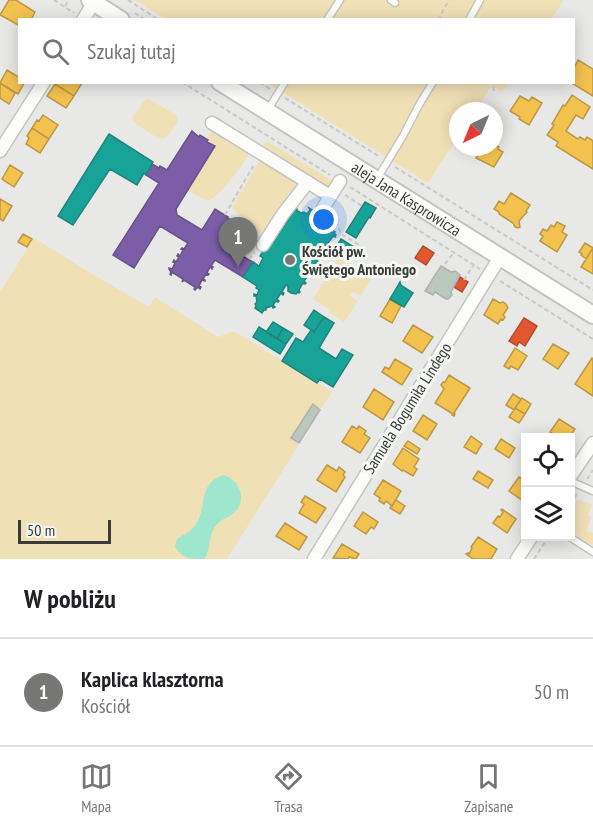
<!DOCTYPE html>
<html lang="pl">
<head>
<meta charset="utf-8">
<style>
  :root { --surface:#fff; --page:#f6f6f6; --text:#202124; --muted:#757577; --line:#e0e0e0; --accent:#777876 }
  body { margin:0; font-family:"PT Sans Narrow",sans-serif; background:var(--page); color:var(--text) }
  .controls { position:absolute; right:18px; bottom:18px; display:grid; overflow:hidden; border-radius:0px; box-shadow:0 3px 15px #0003 }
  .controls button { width:54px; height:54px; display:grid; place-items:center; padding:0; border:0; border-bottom:2px solid var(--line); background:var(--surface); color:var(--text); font:30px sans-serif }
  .compass { position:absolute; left:449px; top:102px; width:54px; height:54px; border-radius:50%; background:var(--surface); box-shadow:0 3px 15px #0003; rotate:223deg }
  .scale { position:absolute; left:18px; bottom:15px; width:93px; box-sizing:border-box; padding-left:6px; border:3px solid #3a3b39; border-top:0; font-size:16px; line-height:21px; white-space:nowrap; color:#3a3b39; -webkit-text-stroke:4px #f5f7f3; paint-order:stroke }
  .you { position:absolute; left:324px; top:220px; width:21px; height:21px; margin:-15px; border:4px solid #fff; border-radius:50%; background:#1a73e8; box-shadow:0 0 0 9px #1a73e833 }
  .badge { display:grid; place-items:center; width:39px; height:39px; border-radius:50%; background:var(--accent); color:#fff; font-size:20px; font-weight:700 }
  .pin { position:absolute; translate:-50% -50px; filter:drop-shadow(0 2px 3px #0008) }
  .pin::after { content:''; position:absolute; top:32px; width:21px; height:18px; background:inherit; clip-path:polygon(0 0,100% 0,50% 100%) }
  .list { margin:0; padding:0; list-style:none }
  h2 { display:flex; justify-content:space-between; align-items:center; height:78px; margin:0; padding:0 24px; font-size:26px }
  h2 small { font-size:20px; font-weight:400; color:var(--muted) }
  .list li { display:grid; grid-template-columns:39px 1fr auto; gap:18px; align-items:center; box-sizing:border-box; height:108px; padding:0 24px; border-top:2px solid var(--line) }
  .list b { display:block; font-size:22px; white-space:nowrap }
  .list p { margin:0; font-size:20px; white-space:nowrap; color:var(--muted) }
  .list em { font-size:20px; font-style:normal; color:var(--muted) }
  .icon { flex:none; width:33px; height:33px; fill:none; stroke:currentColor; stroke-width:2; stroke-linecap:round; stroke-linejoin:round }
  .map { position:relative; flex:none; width:593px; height:559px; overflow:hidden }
  .search { position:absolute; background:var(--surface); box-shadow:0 3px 15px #0003; left:18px; right:18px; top:18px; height:66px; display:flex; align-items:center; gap:15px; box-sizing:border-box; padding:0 21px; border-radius:0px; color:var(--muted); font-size:22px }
  .sheet { height:186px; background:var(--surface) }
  nav { display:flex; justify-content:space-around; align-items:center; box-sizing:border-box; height:84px; border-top:2px solid var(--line); background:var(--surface); font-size:16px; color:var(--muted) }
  nav a { display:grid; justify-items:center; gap:3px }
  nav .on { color:var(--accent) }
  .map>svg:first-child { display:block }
  .green { fill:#f0e0b6 }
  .water { fill:#9ee6cd }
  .homes { fill:#f2c14e; stroke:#bb9948; stroke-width:1.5 }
  .shops { fill:#e4572e; stroke:#b14f31; stroke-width:1.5 }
  .offices { fill:#7b5ea7; stroke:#685486; stroke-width:1.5 }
  .public { fill:#17a398; stroke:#22847c; stroke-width:1.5 }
  .building { fill:#bac7bc; stroke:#b0b1af; stroke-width:1.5 }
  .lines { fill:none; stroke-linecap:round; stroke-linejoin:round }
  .lane-casing { stroke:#c4c5c3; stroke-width:9 }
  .street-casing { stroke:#c4c5c3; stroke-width:15 }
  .secondary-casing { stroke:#c4c5c3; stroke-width:20 }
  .path { stroke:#c9c9c8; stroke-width:2; stroke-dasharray:4.5 3; stroke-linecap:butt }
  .lane { stroke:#fcfcfb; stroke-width:6 }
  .street { stroke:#fcfcfb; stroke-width:12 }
  .secondary { stroke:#fcfcfb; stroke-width:16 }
  .poi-dot { fill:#777876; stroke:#f5f7f3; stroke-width:2 }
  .labels { text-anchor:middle; stroke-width:6; stroke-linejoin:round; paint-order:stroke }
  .street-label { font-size:16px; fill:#3a3b39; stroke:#f5f7f3 }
  .poi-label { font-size:16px; font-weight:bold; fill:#3a3b39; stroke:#f5f7f3; text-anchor:start }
</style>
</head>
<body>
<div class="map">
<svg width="593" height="559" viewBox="0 0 593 559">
  <rect width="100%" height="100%" fill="#e8e9e7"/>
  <!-- green -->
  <path class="green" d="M134,0H564L551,20L166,19Z
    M267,83H509L502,92L492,86L475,111H458V137L428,183L282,92L285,88L278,84L275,88Z
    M148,99L151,100L176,115L178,118L176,125L166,138L159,139L136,124L133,120V117L145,100Z
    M218,130L249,152V154C244,163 219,198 209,200C202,201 193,193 188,190L216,146L206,139L211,131L215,133Z
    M267,141L333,181L328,190L263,150V145Z
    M261,158L302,184L262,235H260L232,208Z
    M34,238L94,275L149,307L155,297L218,337L234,331L332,392L321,409L313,404L290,438L299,445L227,559H0V292Z
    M340,256L372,277L361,296L353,292L350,296L358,301L344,322L329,312L330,310L313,299Z
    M577,500L592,504L588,516L591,517L587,531L593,533V545L586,543L571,533V509Z"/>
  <!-- water -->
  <path class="water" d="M223,475C239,479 247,498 236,511C229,519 220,518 214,528C208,539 211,551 204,559C189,559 184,559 175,547L177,539C184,534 192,531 196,524C208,505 197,485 223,475Z"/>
  <!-- homes -->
  <path class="homes" d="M9,0H16L35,12L31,20H20V26L0,15Z
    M578,60L593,69V96L570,82H574V68Z
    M7,70L20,78V82H25L18,94L0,83Z
    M55,82H81L82,83L74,96L55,84Z
    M0,83L15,93L9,104L0,98Z
    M55,84L74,96L66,108L47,96Z
    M572,95L590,107L583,119L576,115L566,131L578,139L580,137L585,140L587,137L592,140L593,142V169L556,146L558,142L547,135L554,125L552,124L563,105L565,106Z
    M520,96L529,101L532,97L542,103L529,125L519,119L520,117L510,111Z
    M43,115L58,125L49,139L32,128L37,120L39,121Z
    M32,128L49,139L40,153L26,144L29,138L27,136Z
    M494,144L499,147L498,149L503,152L494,167L476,158L484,147H494Z
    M10,165L23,173L14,187L2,179Z
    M511,193L530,205L526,211L527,212L519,221L520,227L518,228L515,227L513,223L499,214V212L494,209L499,201L504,204Z
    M0,199L12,206L3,221L0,219Z
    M557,222L565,226L562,232L567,235L557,252L540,241L543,236L540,234L543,229L547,231L551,225L554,227Z
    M23,234L32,239L27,247L18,242Z
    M585,243L593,248L586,259L581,255L582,254L579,252Z
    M593,248V274L581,267Z
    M390,299L401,306L392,323L380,316Z
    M493,299L500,303L503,302L506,304L508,308L503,315L505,317L503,320L501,319L498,324L484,315Z
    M413,325L433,337L422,353L403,341Z
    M553,344L569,353L558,369L543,359Z
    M515,348L527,356L518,370L511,366L509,369L504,366Z
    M592,358L593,359V396L575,384Z
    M395,359L412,369L402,385L382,372L385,367L389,369Z
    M449,375L470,388L454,413L455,414L454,416L452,415L453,414L435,403L444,389L441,385L443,382H445Z
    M374,389L394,402L383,420L363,407Z
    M513,394L521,399L514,410L506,405Z
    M522,398L531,404L525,414L515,408Z
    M515,408L525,414L519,423L509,417Z
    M423,415L437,424L427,440L413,431Z
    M559,419L575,429L571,435L570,439V437H558L550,432Z
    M352,426L357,429L359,426L366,431L364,434L370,438L360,453L342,442Z
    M471,436L482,444L476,454L464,447Z
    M501,439L515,448L509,458L495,449Z
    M408,441L420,449L417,454L404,446Z
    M403,448L419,459L414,467L417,469L413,476L403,470L402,471L393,464Z
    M327,465L337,471L339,467L345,472L343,475L345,477L336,492L317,480Z
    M478,471L493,480L488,488L473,479Z
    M519,477L526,481V503L509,491Z
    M383,480L401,491L392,506L386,501L384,504L379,501L380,498L374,494Z
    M305,496L326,508L316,523L299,513L304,504L301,502Z
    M396,500L405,506L400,514L390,508Z
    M502,509L516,519L507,533L493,523L498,516L500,517L503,512L501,510Z
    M363,512L378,522L374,529L371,527L366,534L354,526Z
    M285,523L307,537L299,550L276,536Z
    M478,537L497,549L491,559H473L466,554L468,553L469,554L472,548L471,547Z
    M342,544L359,554L356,559L349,557L348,559L333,558Z"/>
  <!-- shops -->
  <path class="shops" d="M423,246L434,253L426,265L415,258Z
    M460,277L468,282L462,292L454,287Z
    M524,318L537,326L525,346L519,342L517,346L509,341Z"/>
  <!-- offices -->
  <path class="offices" d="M192,131L199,137L200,135L208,140L207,142L215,146L176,209L177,215L202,230L215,209L228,217L227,218L234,221L220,243L253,262L243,277L215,260L211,266L213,267L212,269L210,267L207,273L209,274L208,275L206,274L203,279L205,280V281L202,280L199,286L201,287L200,289L198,287L195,290L194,289L195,287L184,280L182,282L183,279L172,272L171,275L170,274L171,272L169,269V268L172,269L175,263L173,262L174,260L176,262L179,257L177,256L178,254L180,256L183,250L181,249L182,248L184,249L188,243L160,226L134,268L113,255L159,183L146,175L152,164L159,168L160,166L167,170Z"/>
  <!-- public -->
  <path class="public" d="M109,134L153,162L146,175L144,173L137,185L110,169L73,225L58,216Z
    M365,202L376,208L370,218L369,217L356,238L346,232Z
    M296,208L297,209L296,210L301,213L304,212L307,214L310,210L309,208L329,220L328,221L327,220L324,224L327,226V229L332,232L333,231L335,232L334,233L336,235L335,237L333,236L328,243L330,244L329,246L327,244L323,252L324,253L323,255L322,254L317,261L319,262L318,264L316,263L311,270L313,271L312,272L311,271L304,281L306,283L305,284L303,283L299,290L300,292L299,293L298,292L296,294L291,293L288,291V286L286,285L282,292L284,293L283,295L281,293L277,299L279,301L278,302L276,301L273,305L275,307L273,308L272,306L266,308V310H264L262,313L255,308L256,306L255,304L257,302L256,296H254V294L257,295L259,290L256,288L257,286L243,277L253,262L259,266L263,258L260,256L268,243L271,245L276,238L274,237L276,235L277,236L282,229L280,228L281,226L283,227L288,220L286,219L287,217L288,218L293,211L292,210Z
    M341,239L357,249L349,262L333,252Z
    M400,282L401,285L413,293L404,307L390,299Z
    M314,310L324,317L314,332L304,325Z
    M324,317L334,323L319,348L336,359L342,349L353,355L333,387L320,379L317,383L282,361L296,338L303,342L311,330L314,332Z
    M273,322L283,328L277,339L266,332Z
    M259,327L286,344L280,354L253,337Z
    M283,328L293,334L286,344L277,339Z"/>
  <!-- building -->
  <path class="building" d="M441,266L451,272L455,271L460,275L451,292L452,295L448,299H446L435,292L433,295L425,291Z
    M313,404L320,410L299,443L291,438Z"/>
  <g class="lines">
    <!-- lane casing -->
    <g class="lane-casing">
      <path id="lane" d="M391,0L395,3
        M327,20L340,0
        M469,20L480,0
        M267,111L285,82
        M377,179L403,136L419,105L433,82
        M570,481L593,491
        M568,536L593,552"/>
    </g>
    <!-- street casing -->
    <g class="street-casing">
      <path id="street" d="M83,20L94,2
        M212,123L330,196
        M0,151L44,82
        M323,208L340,181
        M263,245L283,214L308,182
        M570,477L593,443
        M314,559L500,257
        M517,559L532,536"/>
    </g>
    <!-- secondary casing -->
    <g class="secondary-casing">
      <g id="secondary">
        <path d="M90,0L121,20"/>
        <path id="s1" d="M220,82L593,315"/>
      </g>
    </g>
    <!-- path -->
    <path class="path" d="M54,0L74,13
      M128,0L159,20
      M65,6L69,0
      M135,13L145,20
      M438,20L449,0
      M182,82L330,175
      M260,82L270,89
      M494,91L493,86L495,82
      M285,98L380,157
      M395,167L593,290
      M350,187L480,269
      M345,195L362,206
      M333,214L341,234L366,249
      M225,215L255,163
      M330,218L329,230L332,231L333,218
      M249,259L255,253
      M445,264L454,252
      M464,280L474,264
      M500,281L593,339
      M587,479L593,470
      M570,504L577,494
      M534,559L549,536"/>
    <!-- lane -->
    <use href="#lane" class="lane"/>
    <!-- street -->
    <use href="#street" class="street"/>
    <!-- secondary -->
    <use href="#secondary" class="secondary"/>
  </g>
  <!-- markers -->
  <circle class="poi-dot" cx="290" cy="260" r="6"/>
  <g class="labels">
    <!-- street labels -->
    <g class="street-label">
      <text dy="6" stroke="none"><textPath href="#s1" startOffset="220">aleja Jana Kasprowicza</textPath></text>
      <text transform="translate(407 408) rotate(-58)" y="6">Samuela Bogumiła Lindego</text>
    </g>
    <!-- poi labels -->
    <g class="poi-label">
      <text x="302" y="257">Kościół pw.<tspan x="302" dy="18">Świętego Antoniego</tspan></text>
    </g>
  </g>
</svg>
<div class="controls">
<button><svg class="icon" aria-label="locate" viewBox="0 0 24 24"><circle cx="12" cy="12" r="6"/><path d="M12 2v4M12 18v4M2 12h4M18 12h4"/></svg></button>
<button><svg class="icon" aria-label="layers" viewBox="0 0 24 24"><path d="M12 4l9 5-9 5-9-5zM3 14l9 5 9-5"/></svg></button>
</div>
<svg class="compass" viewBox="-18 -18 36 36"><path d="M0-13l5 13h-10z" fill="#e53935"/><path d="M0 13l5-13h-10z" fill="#757577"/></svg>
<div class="scale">50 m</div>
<div class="you"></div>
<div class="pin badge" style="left:238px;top:267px">1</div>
<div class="search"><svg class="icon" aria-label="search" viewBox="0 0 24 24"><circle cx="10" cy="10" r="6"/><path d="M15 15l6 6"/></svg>Szukaj tutaj</div>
</div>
<section class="sheet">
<h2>W pobliżu<small></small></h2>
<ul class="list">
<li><span class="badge">1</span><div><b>Kaplica klasztorna</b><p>Kościół</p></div><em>50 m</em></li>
</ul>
</section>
<nav>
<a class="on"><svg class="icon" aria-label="map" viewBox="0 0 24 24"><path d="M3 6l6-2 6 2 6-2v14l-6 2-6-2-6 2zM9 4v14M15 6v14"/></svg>Mapa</a>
<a><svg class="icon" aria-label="directions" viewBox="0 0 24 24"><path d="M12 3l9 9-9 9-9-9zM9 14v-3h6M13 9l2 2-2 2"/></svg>Trasa</a>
<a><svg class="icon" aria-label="saved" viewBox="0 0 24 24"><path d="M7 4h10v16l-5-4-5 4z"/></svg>Zapisane</a>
</nav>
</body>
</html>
